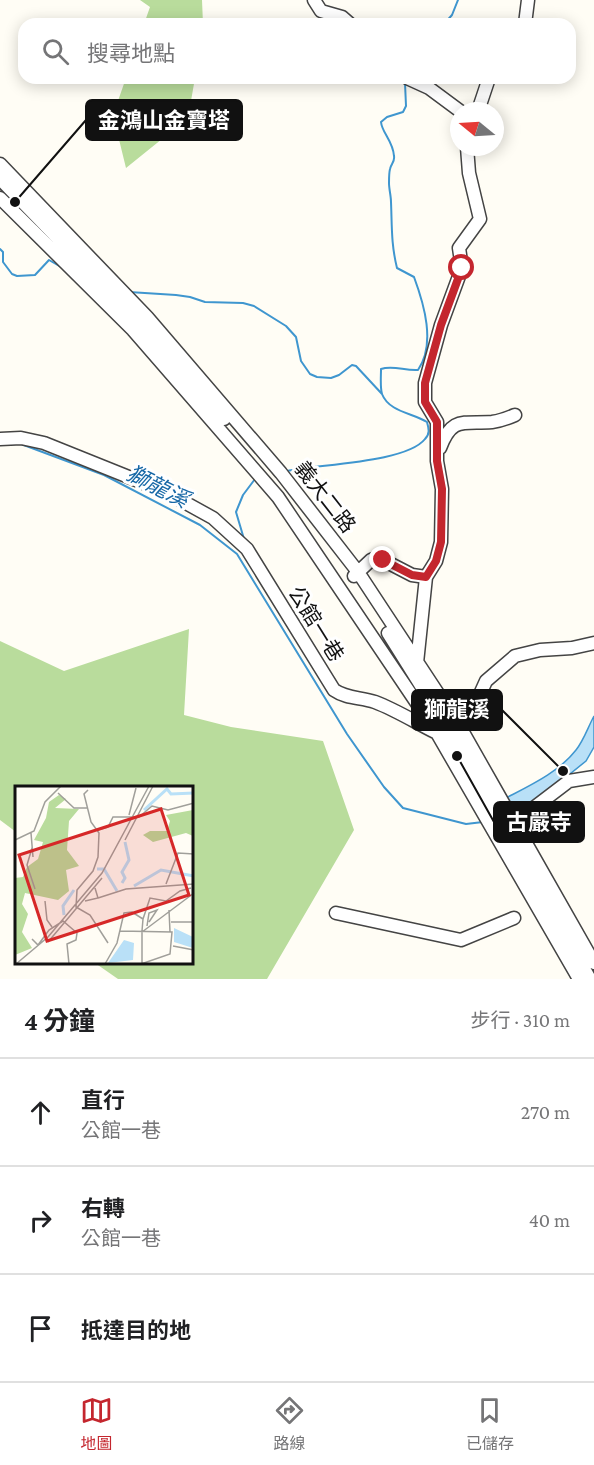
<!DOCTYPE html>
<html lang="zh-TW">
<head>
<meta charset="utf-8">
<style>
  :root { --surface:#fff; --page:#f6f6f6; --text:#202124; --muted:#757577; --line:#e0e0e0; --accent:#c4262e }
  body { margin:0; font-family:"Crimson Pro","Noto Sans TC",serif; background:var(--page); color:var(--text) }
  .compass { position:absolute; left:450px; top:102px; width:54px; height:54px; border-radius:50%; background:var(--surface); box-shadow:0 3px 15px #0003; rotate:288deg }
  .stop { position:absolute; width:18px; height:18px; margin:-14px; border:4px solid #c4262e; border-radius:50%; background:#fff }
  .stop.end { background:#c4262e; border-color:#fff; box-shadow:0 2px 6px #0008 }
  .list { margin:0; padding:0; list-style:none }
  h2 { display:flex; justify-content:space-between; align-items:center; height:78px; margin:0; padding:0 24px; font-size:26px }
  h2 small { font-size:20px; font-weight:400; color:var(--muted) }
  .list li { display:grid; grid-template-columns:39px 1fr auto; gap:18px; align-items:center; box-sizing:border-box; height:108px; padding:0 24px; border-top:2px solid var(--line) }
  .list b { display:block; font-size:22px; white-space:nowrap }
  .list p { margin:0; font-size:20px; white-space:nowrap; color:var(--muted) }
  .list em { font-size:20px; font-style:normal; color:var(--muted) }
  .icon { flex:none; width:33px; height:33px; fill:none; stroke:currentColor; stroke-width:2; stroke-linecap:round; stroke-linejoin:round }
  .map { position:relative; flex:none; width:594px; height:979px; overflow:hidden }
  .search { position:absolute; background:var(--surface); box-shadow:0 3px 15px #0003; left:18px; right:18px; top:18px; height:66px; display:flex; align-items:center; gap:15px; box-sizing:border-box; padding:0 21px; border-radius:18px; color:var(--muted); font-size:22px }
  .sheet { height:402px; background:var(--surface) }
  nav { display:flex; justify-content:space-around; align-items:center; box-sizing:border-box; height:84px; border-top:2px solid var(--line); background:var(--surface); font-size:16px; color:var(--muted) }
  nav a { display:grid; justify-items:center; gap:3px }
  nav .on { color:var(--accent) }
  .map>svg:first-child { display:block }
  .forest { fill:#b9dc9c }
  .water { fill:#b9e0f7; stroke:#3f96cf; stroke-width:1.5 }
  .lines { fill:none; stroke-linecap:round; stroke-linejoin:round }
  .stream { stroke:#3f96cf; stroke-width:2 }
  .minor-casing { stroke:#444; stroke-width:15 }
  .minor { stroke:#fff; stroke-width:12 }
  .route { stroke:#c4262e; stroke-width:8 }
  .labels { text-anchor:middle; stroke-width:6; stroke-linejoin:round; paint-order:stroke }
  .street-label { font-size:21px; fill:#111; stroke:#fff }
  .water-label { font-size:22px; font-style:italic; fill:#1768a6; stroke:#fff }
  .inset-river { fill:none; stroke:#b9e0f7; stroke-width:3 }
  .inset-road { fill:none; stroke:#a09f9a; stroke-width:1.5 }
  .view { fill:#d62828; fill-opacity:0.15; stroke:#d62828; stroke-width:3 }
  .inset-edge { fill:none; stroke:#111; stroke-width:3 }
  .leader { fill:none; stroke:#111; stroke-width:2 }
  .callout-dot { fill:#111; stroke:#fff; stroke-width:2 }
  .callout { fill:#111; stroke:#111; stroke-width:2 }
  .callout-label { font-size:22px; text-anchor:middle; font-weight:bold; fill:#fff }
</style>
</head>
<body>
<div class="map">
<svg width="594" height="979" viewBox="0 0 594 979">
  <rect width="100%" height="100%" fill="#fffdf5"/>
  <!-- forest -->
  <path class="forest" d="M140,0H202L203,24H144L150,7Z
    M126,78H195L188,118L126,168L113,115Z
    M189,629L184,715L231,727L323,741L354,830L267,979H118L95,963L192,962V787H16V832L0,820V641L64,671Z"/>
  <!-- water -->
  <path class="water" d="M594,716V747L586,761L518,816L506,798C531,785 559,772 576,750C584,740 588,727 594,716Z"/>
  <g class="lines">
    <!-- stream -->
    <path class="stream" d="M444,24L452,15L458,0
      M0,249L3,252V262L12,274L17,276L35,275L49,260L61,267
      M129,292L176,295L190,297L205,302L243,303L254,306L286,326L296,337L301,361L310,374L317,377L331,378L339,375L352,365L356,366L382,394
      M21,444L104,475L200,525L237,554L347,734L384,787L403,808L466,824L483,822
      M0,445L15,444
      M287,471C317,464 406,463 425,439C430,434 429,429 427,422C413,413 389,412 382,394C380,387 381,377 381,369C393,365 405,371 418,370C436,344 424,304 414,277L397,268C391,244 392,225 391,202C391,196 389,189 389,183C389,179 389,173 390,169C391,164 395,162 394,156C393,141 382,133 381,122L387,117L403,112L406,106L405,83
      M244,539L236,512L243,495L255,479"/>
    <!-- minor casing -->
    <g class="minor-casing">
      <path id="minor" d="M314,0L321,11L342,17L350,24
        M525,24L528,0
        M407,78L429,88L460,111
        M478,111L489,78
        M0,164L147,317L281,473L358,572L460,727L594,963
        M0,179L140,323L224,419
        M0,198L133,330L278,497L437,733L579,979
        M0,439L21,438L44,443L166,492L213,518L247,549L334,690C347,699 361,697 375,702C396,710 415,722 435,732
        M440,448C452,416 463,424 492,422C500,421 508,418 515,415
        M354,576L371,560L376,558L383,560L412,575L426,577L417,663
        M426,577L436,561L441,542L442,489L437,461V422L425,402V383L441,325L462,268L459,248L480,219L469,173L467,147
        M388,633L450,732L590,979
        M452,731L467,723L486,681L515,656L540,650L572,648L594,643
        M506,829L569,781L594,777
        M336,913L461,940L514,918"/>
    </g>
    <!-- minor -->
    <use href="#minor" class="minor"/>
  </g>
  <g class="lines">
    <!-- route -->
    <path class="route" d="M383,560L412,575L426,577L436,561L441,542L442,489L437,461V422L425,402V383L441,325L462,268"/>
  </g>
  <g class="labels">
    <!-- street labels -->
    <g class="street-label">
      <text transform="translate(325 497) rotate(52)" y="7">義大二路</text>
      <text transform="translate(316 624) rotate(58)" y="7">公館一巷</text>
    </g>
    <!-- water labels -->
    <g class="water-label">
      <text transform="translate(158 486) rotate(27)" y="8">獅龍溪</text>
    </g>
  </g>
  <!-- overview -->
  <g transform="translate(15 786)">
    <rect width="178" height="178" fill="#fffdf5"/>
    <path d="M44,9L51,13L40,22L64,23L54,35L52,64L64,80L51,84L54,105L43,114L10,107L7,118L13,128L7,146L17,162L0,169V92L8,91L12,81L23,73L28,56L19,54L31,32L34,16ZM178,24V50L171,47L138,56L128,49L135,45H152L155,35L151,29Z" fill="#b9dc9c"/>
    <path d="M159,142L178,151V162L159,156ZM109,154L119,157L118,174L93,177Z" fill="#b9e0f7"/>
    <path class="inset-river" d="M129,24L152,3L156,8L179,7M82,83H89L102,105M107,97L110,92L107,86L114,74L110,56M119,100L146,84L179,90M49,129L48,120L59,104"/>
    <path class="inset-road" d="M73,4L69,8L76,36L84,47L83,71L78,85L62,104L61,121L75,129L93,157M43,7L59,22H72M114,29L121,2M83,44L93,41L98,31H124L137,20L153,24L179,17M16,47L18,71M0,54L19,45L30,16L46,0M110,54L138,0M17,62L12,79L20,103M151,98L163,67L179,68M83,112L111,103L179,98M30,115L32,134L37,141M70,115L83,112L80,102M154,124L155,146M128,133L135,112L151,115L165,105L176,102M156,136H179M132,140L134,127L142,124L134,136M105,145L157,146L155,168L126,178M17,153L23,159L34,144L48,135L62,147L61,154L52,158L54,178M33,156L87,92M158,160L179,164M1,178L33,151L87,87L134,0M90,178L102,157L109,127L117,126L128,133L127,145M127,178V146L179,107"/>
    <path class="view" d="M146,23L174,109L32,155L4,69Z"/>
    <rect width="178" height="178" class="inset-edge"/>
  </g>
  <!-- callouts -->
  <path class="leader" d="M15 202L86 120M563 771L502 710M457 756L494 822"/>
  <g class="callout-dot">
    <circle cx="15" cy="202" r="6"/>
    <circle cx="563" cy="771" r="6"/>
    <circle cx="457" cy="756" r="6"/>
  </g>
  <g class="callout">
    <rect x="86" y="100" width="156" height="40" rx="6"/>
    <rect x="412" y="690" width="90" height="40" rx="6"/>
    <rect x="494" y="802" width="90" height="40" rx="6"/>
  </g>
  <g class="callout-label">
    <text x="164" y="128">金鴻山金寶塔</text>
    <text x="457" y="717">獅龍溪</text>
    <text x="539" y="830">古嚴寺</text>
  </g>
</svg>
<svg class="compass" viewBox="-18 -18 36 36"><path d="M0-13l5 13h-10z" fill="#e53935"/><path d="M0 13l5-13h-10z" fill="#757577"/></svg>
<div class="stop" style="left:462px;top:268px"></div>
<div class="stop end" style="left:383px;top:560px"></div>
<div class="search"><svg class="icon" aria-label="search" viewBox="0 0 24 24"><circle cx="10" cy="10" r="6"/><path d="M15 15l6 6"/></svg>搜尋地點</div>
</div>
<section class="sheet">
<h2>4 分鐘<small>步行 · 310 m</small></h2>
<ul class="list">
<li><svg class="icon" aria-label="ahead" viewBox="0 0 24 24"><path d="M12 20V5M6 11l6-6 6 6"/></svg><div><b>直行</b><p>公館一巷</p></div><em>270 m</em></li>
<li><svg class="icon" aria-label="right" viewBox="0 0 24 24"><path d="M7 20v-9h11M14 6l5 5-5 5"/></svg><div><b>右轉</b><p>公館一巷</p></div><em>40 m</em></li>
<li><svg class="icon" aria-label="arrive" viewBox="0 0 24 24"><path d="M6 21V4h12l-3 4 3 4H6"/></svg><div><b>抵達目的地</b></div></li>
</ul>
</section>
<nav>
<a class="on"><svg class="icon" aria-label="map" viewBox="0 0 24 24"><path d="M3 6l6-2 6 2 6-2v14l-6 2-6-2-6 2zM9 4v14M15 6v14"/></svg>地圖</a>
<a><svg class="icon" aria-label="directions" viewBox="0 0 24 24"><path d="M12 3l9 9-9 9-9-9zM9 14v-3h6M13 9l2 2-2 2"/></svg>路線</a>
<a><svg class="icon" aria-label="saved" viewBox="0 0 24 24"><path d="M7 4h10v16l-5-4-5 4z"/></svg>已儲存</a>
</nav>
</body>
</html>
